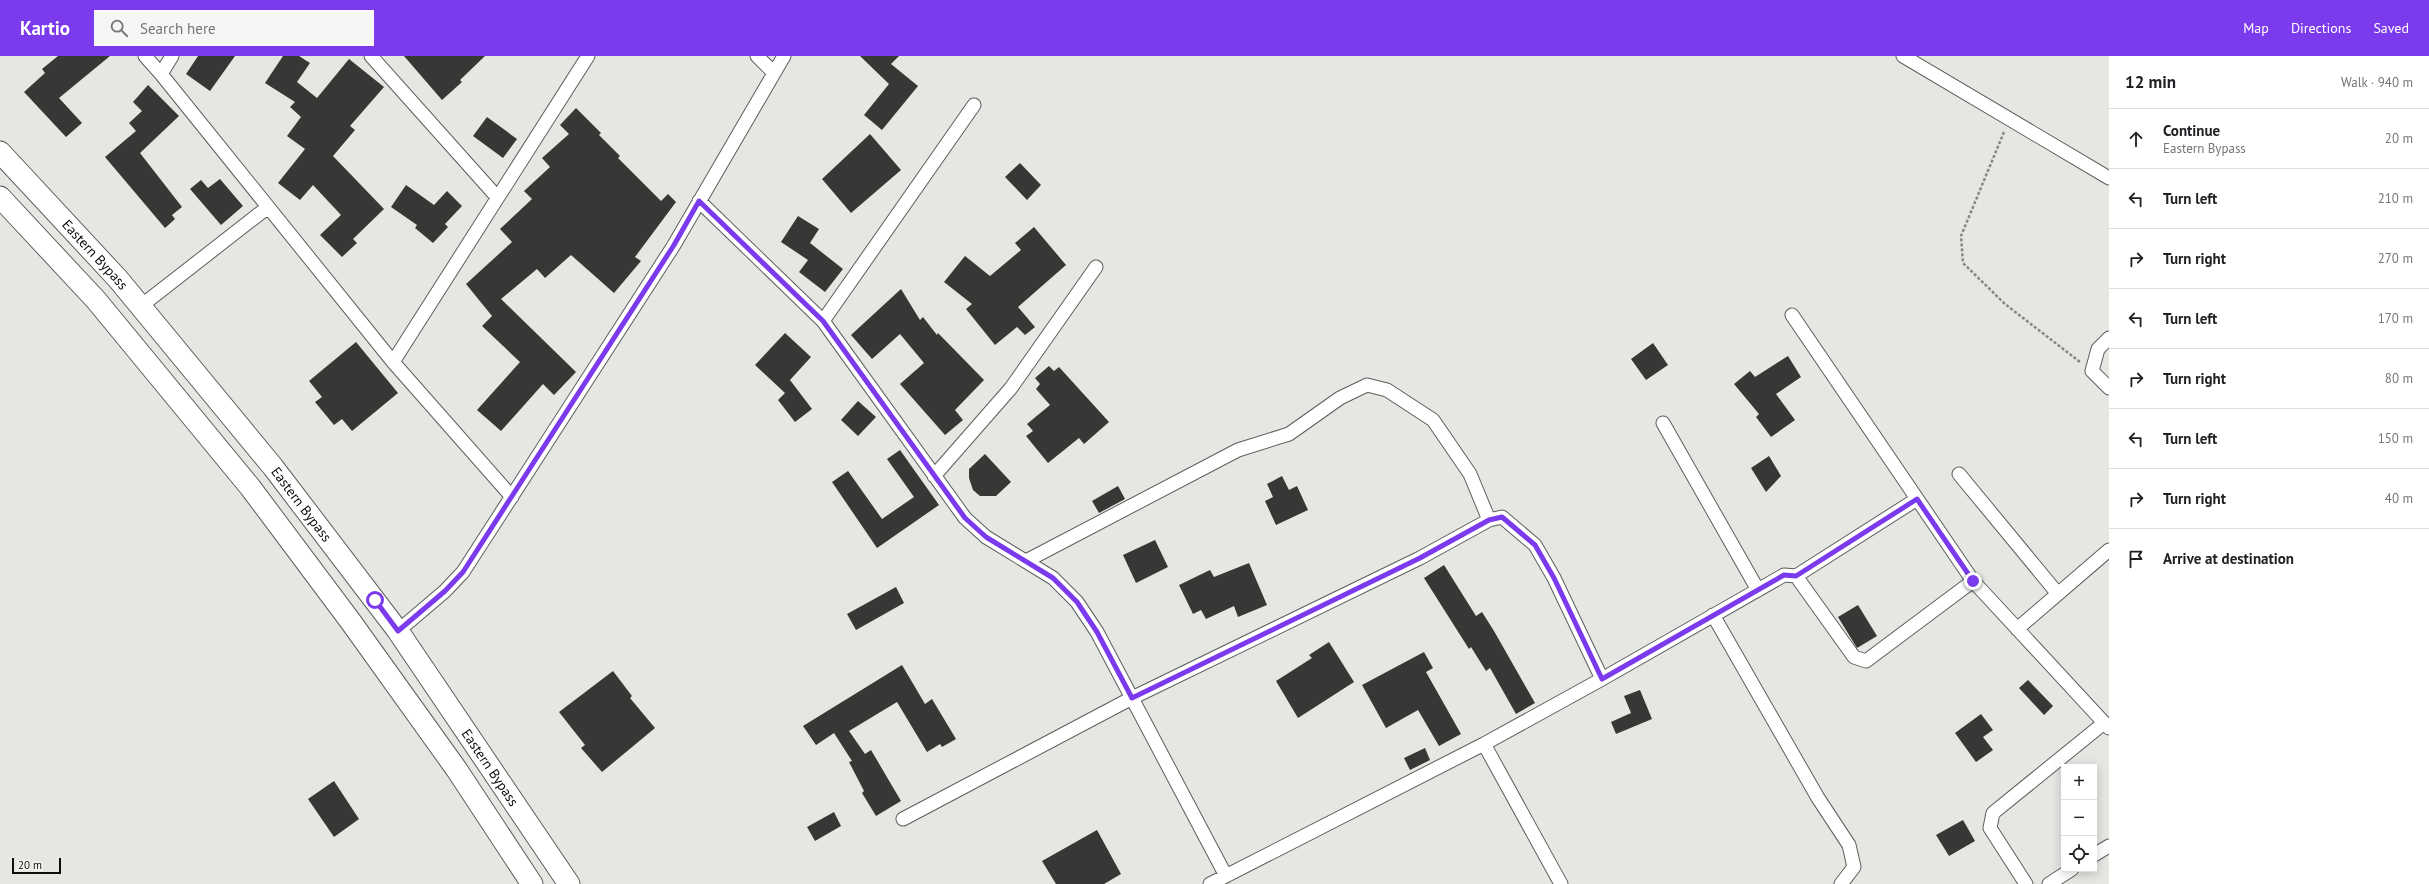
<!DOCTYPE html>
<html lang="en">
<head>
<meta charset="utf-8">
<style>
  :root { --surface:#fff; --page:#f6f6f6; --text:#202124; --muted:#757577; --line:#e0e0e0; --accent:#7c3aed }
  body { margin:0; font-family:"PT Sans",sans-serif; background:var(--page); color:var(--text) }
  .controls { position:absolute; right:12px; bottom:12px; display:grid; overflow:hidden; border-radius:0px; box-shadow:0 2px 10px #0003 }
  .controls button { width:36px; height:36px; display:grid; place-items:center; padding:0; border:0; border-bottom:1px solid var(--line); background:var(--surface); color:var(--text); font:20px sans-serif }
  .scale { position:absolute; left:12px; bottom:10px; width:49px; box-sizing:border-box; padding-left:4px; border:2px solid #0d0d0c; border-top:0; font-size:11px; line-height:14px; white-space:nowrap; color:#0d0d0c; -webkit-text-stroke:3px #f3f4f1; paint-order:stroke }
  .stop { position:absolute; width:12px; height:12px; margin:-9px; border:3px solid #7c3aed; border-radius:50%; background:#fff }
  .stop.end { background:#7c3aed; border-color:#fff; box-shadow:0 1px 4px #0008 }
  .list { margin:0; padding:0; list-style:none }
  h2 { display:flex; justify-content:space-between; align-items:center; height:52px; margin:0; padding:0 16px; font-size:17px }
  h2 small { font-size:13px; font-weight:400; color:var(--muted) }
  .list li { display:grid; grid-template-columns:26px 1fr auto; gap:12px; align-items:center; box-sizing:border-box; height:60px; padding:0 16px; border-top:1px solid var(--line) }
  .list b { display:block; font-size:15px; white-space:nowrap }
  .list p { margin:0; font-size:13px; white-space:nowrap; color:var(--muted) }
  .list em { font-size:13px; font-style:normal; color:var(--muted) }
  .icon { flex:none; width:22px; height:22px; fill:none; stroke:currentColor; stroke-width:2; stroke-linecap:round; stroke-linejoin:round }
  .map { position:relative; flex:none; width:2109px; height:828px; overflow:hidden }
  header { display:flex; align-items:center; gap:24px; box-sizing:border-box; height:56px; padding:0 20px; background:var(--accent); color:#fff }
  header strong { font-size:19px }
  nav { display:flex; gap:22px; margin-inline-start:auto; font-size:14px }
  .search { width:280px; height:36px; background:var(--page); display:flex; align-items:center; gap:10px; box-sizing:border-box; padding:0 14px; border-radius:0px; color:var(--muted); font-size:15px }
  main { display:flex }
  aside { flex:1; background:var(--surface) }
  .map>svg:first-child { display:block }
  .building { fill:#363835 }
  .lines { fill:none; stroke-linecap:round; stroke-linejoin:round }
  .minor-casing { stroke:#5c5e5b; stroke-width:15 }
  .primary-casing { stroke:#5c5e5b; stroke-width:23 }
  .path { stroke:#878886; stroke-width:2.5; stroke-dasharray:3 2; stroke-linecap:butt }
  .minor { stroke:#fff; stroke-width:13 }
  .primary { stroke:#fff; stroke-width:21 }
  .route { stroke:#7c3aed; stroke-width:5 }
  .labels { text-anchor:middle; stroke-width:4; stroke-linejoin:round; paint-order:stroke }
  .street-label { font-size:14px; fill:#0d0d0c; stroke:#f3f4f1 }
</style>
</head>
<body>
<header>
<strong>Kartio</strong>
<div class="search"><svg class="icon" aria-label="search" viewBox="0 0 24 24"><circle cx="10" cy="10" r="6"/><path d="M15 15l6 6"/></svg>Search here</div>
<nav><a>Map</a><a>Directions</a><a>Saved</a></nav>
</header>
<main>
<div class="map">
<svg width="2109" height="828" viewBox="0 0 2109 828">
  <rect width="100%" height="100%" fill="#e5e7e3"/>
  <!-- building -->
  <path class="building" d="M58,0H110L59,42L82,67L66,81L24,36L45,17L42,13Z
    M198,0H235L210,35L186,18Z
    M283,0H299L310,7L297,26L317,42L349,3L384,31L350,70L355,74L333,100L384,153L353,183L357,187L342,201L320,179L341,159L313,129L300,144L278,127L305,93L287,80L301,61L290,51L295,46L265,27Z
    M404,0H485L460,24L462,26L442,44Z
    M860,0H899L891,8L918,30L882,74L864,59L889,28Z
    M148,29L179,60L140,97L182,151L172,159L175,163L165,172L105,101L136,75L129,67L142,55L133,46Z
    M576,52L601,77L599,79L620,100L618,102L661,145L668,138L676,146L635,201L641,205L614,237L571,199L545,222L537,213L501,243L576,316L554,339L543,328L501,375L477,354L520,306L482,270L492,260L466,228L512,186L500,173L532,143L524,135L550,111L542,102L569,78L560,69Z
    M487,61L517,83L503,102L473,80Z
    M870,78L901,114L851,157L822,123Z
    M1020,107L1041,129L1027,144L1005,121Z
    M220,123L243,150L221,169L190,133L201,124L208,132Z
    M406,129L434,149L447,135L462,150L445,168L448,171L433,187L415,172L417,169L391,151Z
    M798,160L819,173L810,187L843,213L825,236L799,216L808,204L781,186Z
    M1034,171L1066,209L1018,251L1035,271L1025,279L1017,271L995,289L966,253L972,248L944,226L965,200L990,220L1021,194L1015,187Z
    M901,233L920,264L923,261L937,279L938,277L984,324L955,354L963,364L945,379L900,328L924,307L900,278L872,303L851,279Z
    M785,277L811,301L790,324L812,353L795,366L778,344L785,337L755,309Z
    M356,286L398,337L352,375L342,363L334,369L315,346L322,341L309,325Z
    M1653,287L1668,309L1646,324L1631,303Z
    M1788,300L1801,321L1776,338L1795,364L1771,381L1756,361L1759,358L1734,328L1750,315L1755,321Z
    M1049,310L1054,315L1059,311L1109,366L1084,388L1079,382L1048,407L1026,380L1033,375L1027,368L1050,349L1036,333L1040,328L1035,322Z
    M858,345L876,361L858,380L841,364Z
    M900,394L939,449L877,492L832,426L848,415L882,463L914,441L887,403Z
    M985,398L1011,426L996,440H980L973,434L969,422V413Z
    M1769,400L1781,420L1766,436L1751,412Z
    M1282,420L1289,434L1297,430L1308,454L1276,469L1265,445L1273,441L1267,428Z
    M1118,430L1125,443L1099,457L1092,445Z
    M1155,484L1168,511L1136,527L1123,499Z
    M1249,507L1267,549L1238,561L1234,550L1206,563L1201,554L1193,558L1179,529L1210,514L1214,521Z
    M1444,509L1476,560L1482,556L1494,575L1535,647L1516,658L1490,612L1486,615L1471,591L1469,593L1424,522Z
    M896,531L904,547L856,574L847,558Z
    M1858,549L1877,580L1857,592L1838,561Z
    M1329,586L1354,626L1298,662L1276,625L1312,602L1309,599Z
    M1424,596L1433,612L1426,616L1461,678L1439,690L1418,654L1386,672L1362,629Z
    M902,609L925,648L932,643L956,683L942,691L940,688L927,696L897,646L849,675L865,698L871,694L901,745L876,760L862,737L864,735L849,706L852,705L834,677L816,689L803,670Z
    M613,615L632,640L630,642L655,672L602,716L581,692L585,689L559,656Z
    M2028,624L2053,650L2044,659L2019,632Z
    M1640,634L1652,663L1616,678L1611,666L1631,657L1624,640Z
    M1981,658L1993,674L1983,681L1993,694L1976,706L1955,677Z
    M1425,692L1430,704L1410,714L1404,702Z
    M334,725L359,763L334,781L308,743Z
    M834,756L841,770L815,785L807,771Z
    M1963,764L1975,785L1949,800L1936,779Z
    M1097,774L1121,818L1104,828H1056L1042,805Z"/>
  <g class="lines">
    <!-- minor casing -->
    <g class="minor-casing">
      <path id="minor" d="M145,0L161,18L393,306L512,441
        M371,0L497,141
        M757,0L774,17
        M1903,0L2109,122
        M161,18L172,0
        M699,145L823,265L965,462L986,481L1053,522L1077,546L1097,576L1226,820
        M141,250L268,151
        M1792,259L1973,525L2109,672
        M823,265L974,49
        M2109,282L2098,293L2092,315L2109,332
        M393,306L588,0
        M1663,367L1758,534
        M1959,418L2058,538
        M934,420L1011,332L1096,211
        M1026,505L1238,394L1289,378L1340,342L1367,329L1387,334L1433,364L1470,418L1489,464
        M1796,520L1917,443
        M1713,559L1818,742L1849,789L1854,811L1841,828
        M2017,573L2109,494
        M398,575L445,535L463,516L674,189L784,0
        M1484,688L1561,828
        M903,763L1132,642L1420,502L1489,464L1502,461L1535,489L1554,522L1602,623
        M2094,799L2109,790
        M1210,828L1484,688L1602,623L1784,519L1796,520L1854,601L1866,605L1973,525
        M2026,828L1990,772L1993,757L2104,667
        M2049,828L2072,813"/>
    </g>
    <!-- primary casing -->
    <g class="primary-casing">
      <g id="primary">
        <path id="s1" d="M0,96L118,223L273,411L398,575L569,828"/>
        <path d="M0,141L96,244L250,431L351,566L457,714L532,828"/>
      </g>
    </g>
    <!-- path -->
    <path class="path" d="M2004,76L1961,180L1963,207L2005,248L2080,306"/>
    <!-- minor -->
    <use href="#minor" class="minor"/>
    <!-- primary -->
    <use href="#primary" class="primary"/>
  </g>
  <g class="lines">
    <!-- route -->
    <path class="route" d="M375,544L398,575L445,535L463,516L674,189L699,145L823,265L965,462L986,481L1053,522L1077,546L1097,576L1132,642L1420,502L1489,464L1502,461L1535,489L1554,522L1602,623L1784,519L1796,520L1917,443L1973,525"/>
  </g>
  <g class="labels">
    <!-- street labels -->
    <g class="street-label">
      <text dy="5" stroke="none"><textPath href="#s1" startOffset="140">Eastern Bypass</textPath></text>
      <text dy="5" stroke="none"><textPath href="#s1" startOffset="464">Eastern Bypass</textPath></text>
      <text dy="5" stroke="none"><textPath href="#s1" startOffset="788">Eastern Bypass</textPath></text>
    </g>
  </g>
</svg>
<div class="controls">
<button>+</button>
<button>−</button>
<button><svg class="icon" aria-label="locate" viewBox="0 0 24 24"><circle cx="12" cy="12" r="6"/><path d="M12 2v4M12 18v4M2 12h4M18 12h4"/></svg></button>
</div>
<div class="scale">20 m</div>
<div class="stop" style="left:375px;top:544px"></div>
<div class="stop end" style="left:1973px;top:525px"></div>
</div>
<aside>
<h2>12 min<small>Walk · 940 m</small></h2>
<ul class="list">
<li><svg class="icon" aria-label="ahead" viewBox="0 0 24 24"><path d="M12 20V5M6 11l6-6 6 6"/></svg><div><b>Continue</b><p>Eastern Bypass</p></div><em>20 m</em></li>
<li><svg class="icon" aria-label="left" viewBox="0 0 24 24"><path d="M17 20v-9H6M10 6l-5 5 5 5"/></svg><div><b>Turn left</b></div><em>210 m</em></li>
<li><svg class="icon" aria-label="right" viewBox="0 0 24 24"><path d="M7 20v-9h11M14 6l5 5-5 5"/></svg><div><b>Turn right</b></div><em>270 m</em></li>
<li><svg class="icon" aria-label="left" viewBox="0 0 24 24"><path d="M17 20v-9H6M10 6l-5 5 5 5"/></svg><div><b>Turn left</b></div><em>170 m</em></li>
<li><svg class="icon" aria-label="right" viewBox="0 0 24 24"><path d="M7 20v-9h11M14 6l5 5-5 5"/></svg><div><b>Turn right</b></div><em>80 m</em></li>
<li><svg class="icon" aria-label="left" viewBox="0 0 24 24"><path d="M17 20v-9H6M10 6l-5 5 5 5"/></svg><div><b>Turn left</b></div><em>150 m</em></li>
<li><svg class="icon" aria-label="right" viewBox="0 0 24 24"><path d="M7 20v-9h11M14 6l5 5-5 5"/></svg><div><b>Turn right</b></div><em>40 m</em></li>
<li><svg class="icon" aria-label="arrive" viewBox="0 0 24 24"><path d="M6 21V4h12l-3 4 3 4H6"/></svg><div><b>Arrive at destination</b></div></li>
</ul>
</aside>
</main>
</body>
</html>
